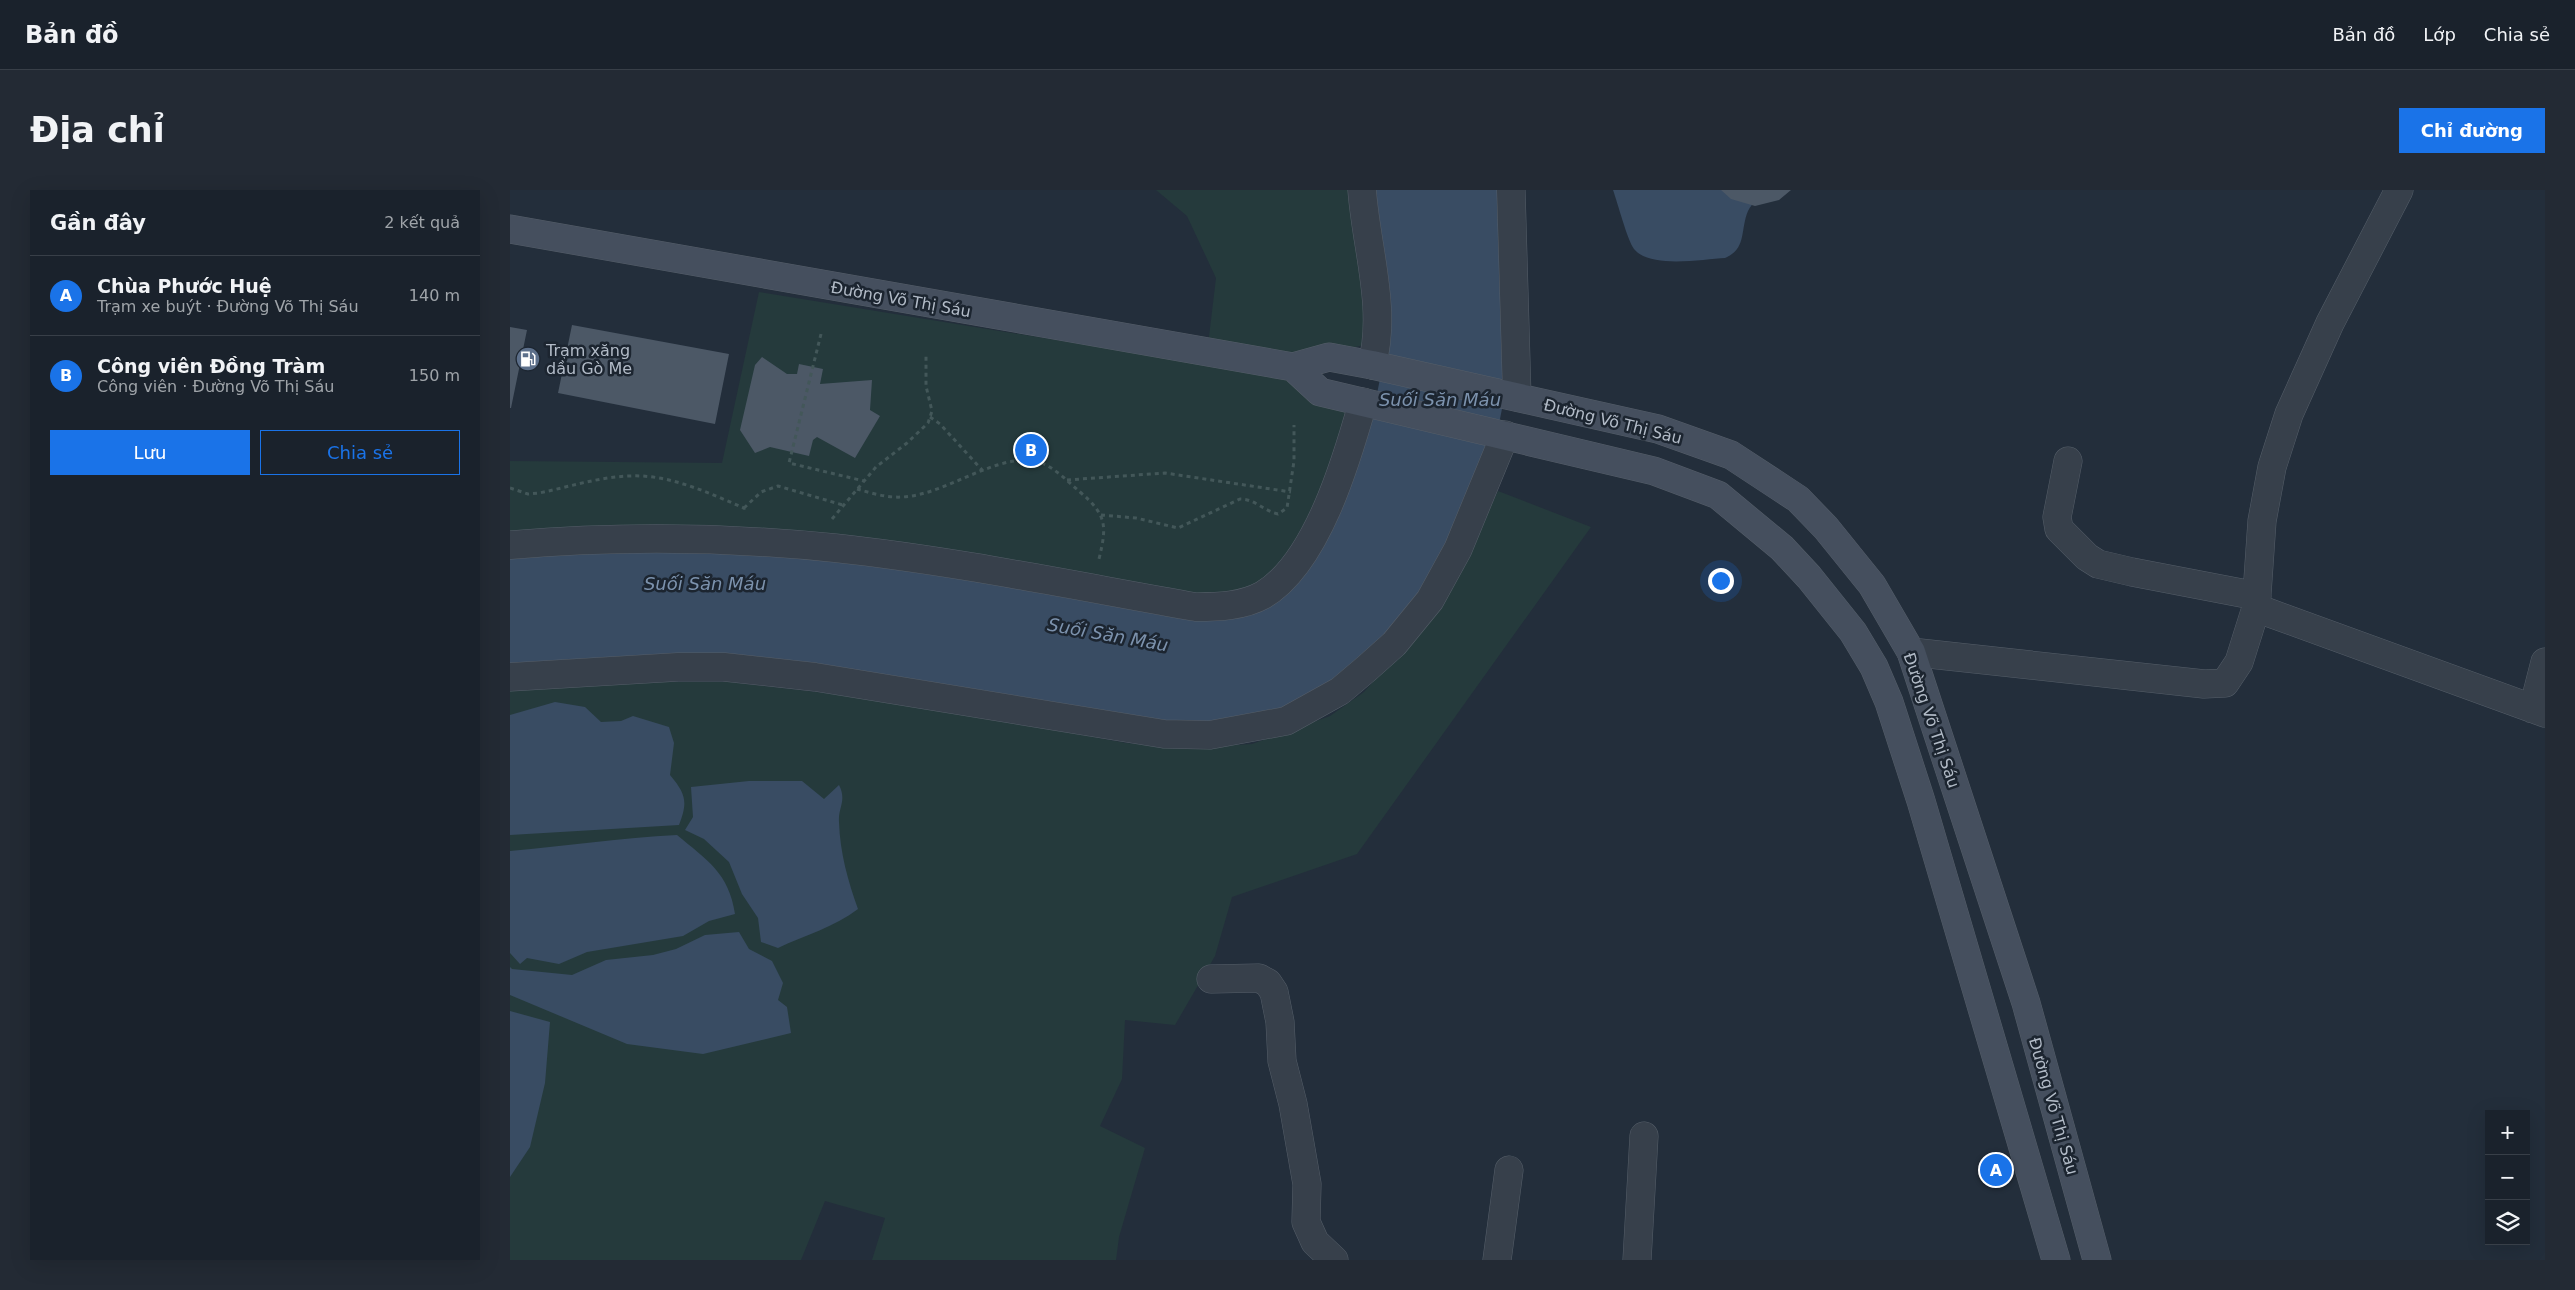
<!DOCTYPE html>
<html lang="vi">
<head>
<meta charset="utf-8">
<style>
  :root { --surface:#1a222c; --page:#232a34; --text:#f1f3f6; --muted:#9fa4a9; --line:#383f48; --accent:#1a73e8 }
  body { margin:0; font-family:"DejaVu Sans",sans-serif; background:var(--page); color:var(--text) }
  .controls { position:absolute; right:15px; bottom:15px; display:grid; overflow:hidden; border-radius:0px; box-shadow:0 5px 20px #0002 }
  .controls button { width:45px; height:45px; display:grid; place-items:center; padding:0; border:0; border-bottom:1px solid var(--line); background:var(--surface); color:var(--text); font:25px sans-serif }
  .you { position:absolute; left:1210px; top:390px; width:18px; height:18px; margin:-12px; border:4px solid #fff; border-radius:50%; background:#1a73e8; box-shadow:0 0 0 8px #1a73e833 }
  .badge { display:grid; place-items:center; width:32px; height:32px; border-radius:50%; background:var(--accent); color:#fff; font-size:16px; font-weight:700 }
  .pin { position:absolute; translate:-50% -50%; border:2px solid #fff; box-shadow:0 1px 5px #0006 }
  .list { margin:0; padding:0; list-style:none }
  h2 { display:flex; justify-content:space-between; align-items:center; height:65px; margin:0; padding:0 20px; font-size:21px }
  h2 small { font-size:16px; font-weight:400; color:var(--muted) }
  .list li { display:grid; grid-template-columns:32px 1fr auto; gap:15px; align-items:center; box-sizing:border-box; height:80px; padding:0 20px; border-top:1px solid var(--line) }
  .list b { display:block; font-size:19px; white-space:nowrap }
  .list p { margin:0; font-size:16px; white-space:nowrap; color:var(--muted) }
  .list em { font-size:16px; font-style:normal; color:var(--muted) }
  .actions { display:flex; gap:10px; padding:15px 20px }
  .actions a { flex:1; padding:11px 0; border:1px solid var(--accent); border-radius:0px; text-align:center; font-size:18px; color:var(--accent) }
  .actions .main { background:var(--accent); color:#fff }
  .icon { flex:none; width:28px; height:28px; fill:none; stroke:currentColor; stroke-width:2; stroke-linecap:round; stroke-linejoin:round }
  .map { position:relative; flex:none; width:2035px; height:1070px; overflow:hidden; border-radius:0px }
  header { display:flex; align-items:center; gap:30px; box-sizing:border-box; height:70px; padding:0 25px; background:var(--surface); border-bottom:1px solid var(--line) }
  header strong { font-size:24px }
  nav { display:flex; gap:28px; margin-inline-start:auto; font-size:18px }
  .intro { display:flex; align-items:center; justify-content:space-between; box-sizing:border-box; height:120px; padding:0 30px }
  h1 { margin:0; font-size:35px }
  .button { padding:12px 22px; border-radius:0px; background:var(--accent); color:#fff; font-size:18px; font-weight:700 }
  main { display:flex; gap:30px; padding:0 30px }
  aside { flex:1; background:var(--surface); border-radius:0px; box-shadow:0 5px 20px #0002 }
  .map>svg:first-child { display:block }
  .green { fill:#253a3c }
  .water { fill:#394c63 }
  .building { fill:#4c5866 }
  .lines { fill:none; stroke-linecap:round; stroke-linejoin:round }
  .minor-casing { stroke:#555e69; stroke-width:29 }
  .secondary-casing { stroke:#555e69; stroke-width:29 }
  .path { stroke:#435759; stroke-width:3; stroke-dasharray:4 4; stroke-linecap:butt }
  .minor { stroke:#37404b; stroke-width:28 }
  .secondary { stroke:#454f5e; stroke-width:28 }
  .labels { text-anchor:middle; stroke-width:5; stroke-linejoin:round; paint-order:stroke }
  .street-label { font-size:16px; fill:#b2bbc7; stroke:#1c2530 }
  .poi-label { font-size:16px; fill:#b2bbc7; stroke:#1c2530; text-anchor:start }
  .water-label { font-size:18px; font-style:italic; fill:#7c92ad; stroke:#1c2530 }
</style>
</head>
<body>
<header>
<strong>Bản đồ</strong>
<nav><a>Bản đồ</a><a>Lớp</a><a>Chia sẻ</a></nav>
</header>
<div class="intro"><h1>Địa chỉ</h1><a class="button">Chỉ đường</a></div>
<main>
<aside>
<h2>Gần đây<small>2 kết quả</small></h2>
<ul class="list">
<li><span class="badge">A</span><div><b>Chùa Phước Huệ</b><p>Trạm xe buýt · Đường Võ Thị Sáu</p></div><em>140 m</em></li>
<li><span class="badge">B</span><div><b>Công viên Đồng Tràm</b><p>Công viên · Đường Võ Thị Sáu</p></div><em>150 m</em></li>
</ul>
<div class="actions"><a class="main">Lưu</a><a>Chia sẻ</a></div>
</aside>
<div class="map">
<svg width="2035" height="1070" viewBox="0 0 2035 1070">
  <rect width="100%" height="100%" fill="#232e3b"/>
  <!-- green -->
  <path class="green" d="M646,0H841L852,84L855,155L782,170L698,155L706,88L677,26Z
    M249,102L768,186L838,223L807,317L769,377L749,394L709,406L0,344V271L212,273Z
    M988,301L1081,337L847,664L722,707L705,766L665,835L615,830L612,889L590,936L635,958L609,1047L606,1070H362L375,1028L315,1011L291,1070H0V500L53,492H219L385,511L616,553L672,558L742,554L820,526L854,502L934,411Z"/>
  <!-- water -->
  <path class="water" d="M863,0H991L997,193L990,229L939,353L910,405L875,448L824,491L773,520L698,534L653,532L447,497L0,475V366L144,360L319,369L757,415L867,204L874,168Z
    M1103,0H1256C1250,6 1242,13 1238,21C1230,40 1237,59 1215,68C1193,69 1140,79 1124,59C1117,49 1108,14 1103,0Z
    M45,512L75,517L91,532L111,531L123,526L159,537L164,553L160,585C176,604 178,612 169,635L0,645V525Z
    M239,591H292L314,609L329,595C337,611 328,617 329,632C330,663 338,691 348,719C325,737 295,745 268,758L251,752L248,728L232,704L219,672L194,649L175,640L183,627L181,597Z
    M167,645C197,670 219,683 225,724L199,731L173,746L77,762L49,774L17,768L10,774L0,763V661C56,656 111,648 167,645Z
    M229,742L239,759L262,771L273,793L268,810L277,817L281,843L193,864L117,854L0,805V777L2,779L62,785L96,770L143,765L166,759L195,745Z
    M0,821L40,832L35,893L20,957L0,987Z"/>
  <!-- building -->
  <path class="building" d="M1211,0H1281L1269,10L1245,16L1221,9Z
    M62,135L219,164L205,234L48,203Z
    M0,137L17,140L1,218H0Z
    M252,167L277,184H287L289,174L313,179L310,194L362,190L360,220L370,226L345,268L307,247L303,250L299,266L260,257L245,263L230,240L245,175Z"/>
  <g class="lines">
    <!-- minor casing -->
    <g class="minor-casing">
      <path id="minor" d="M852,0C856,57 877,118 862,175
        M1001,0L1007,207
        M1558,271L1547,327L1549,339L1577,367L1588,374L1622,382L1747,406
        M0,355C107,346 218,347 325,358C446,371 566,396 686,417C709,417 733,416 753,405C807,373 837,269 853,212
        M1746,418L2035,523
        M1401,462L1694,494L1715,493L1729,472L1746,418L1752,331L1762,277L1779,224L1820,133L1889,0
        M0,487L168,477H214L305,487L654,544L700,545L776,531L830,501L856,479L884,454L920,410L948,359L995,245
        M2023,519L2035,472
        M701,789L749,788L758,793L764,802L770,832L772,871L783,914L797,994L796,1032L805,1052L824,1070
        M987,1070L999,980
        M1127,1070L1134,946"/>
    </g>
    <!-- secondary casing -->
    <g class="secondary-casing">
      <path id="secondary" d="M0,39L783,177L819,167L862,175L1148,239L1221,265L1288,309L1316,338L1362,395L1401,462L1516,813L1587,1070
        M783,177L810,202L1144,281L1208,305L1272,358L1299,387L1343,442L1364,477L1379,512L1411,611L1546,1070"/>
    </g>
    <!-- path -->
    <path class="path" d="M311,144L279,273L354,291
      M420,227L430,234L473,281
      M557,290L655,283L781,302
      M0,298L18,304L29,303C59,297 88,287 120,286C159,284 199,303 234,318V323
      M347,299C361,303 377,308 392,307C434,305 479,268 520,270C540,272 556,290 570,302C597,325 597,336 589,369
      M234,318L251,302L268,296L333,315
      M591,325L626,328L668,338L730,309C745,309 754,321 768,324L777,318L784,271V235
      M322,329L366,277L397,253L418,233L422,221L416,196V165"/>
    <!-- minor -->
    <use href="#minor" class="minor"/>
    <!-- secondary -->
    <use href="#secondary" class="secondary"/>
  </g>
  <!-- icons -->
  <defs>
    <g id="fuel-disc" transform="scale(1.25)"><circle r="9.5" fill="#5c6f8a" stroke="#1c2530"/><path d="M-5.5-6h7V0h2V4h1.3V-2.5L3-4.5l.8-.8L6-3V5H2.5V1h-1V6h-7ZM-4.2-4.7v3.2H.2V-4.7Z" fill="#fff"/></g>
  </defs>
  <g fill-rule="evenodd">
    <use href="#fuel-disc" x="18" y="169"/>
  </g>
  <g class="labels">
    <!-- street labels -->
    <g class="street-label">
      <text transform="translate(391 109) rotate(10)" y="6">Đường Võ Thị Sáu</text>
      <text transform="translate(1103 231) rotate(14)" y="6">Đường Võ Thị Sáu</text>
      <text transform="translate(1422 530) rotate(71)" y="6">Đường Võ Thị Sáu</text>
      <text transform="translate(1544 916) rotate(74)" y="6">Đường Võ Thị Sáu</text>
    </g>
    <!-- poi labels -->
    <g class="poi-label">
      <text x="36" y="166">Trạm xăng<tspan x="36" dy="18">dầu Gò Me</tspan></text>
    </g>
    <!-- water labels -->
    <g class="water-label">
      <text x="930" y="216">Suối Săn Máu</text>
      <text x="195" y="400">Suối Săn Máu</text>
      <text transform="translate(598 445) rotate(10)" y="6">Suối Săn Máu</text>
    </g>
  </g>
</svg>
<div class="controls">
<button>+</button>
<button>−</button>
<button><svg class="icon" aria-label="layers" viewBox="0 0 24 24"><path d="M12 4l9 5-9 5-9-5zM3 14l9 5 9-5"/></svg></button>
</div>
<div class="you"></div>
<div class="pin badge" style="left:1486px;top:980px">A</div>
<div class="pin badge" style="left:521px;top:260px">B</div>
</div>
</main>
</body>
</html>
